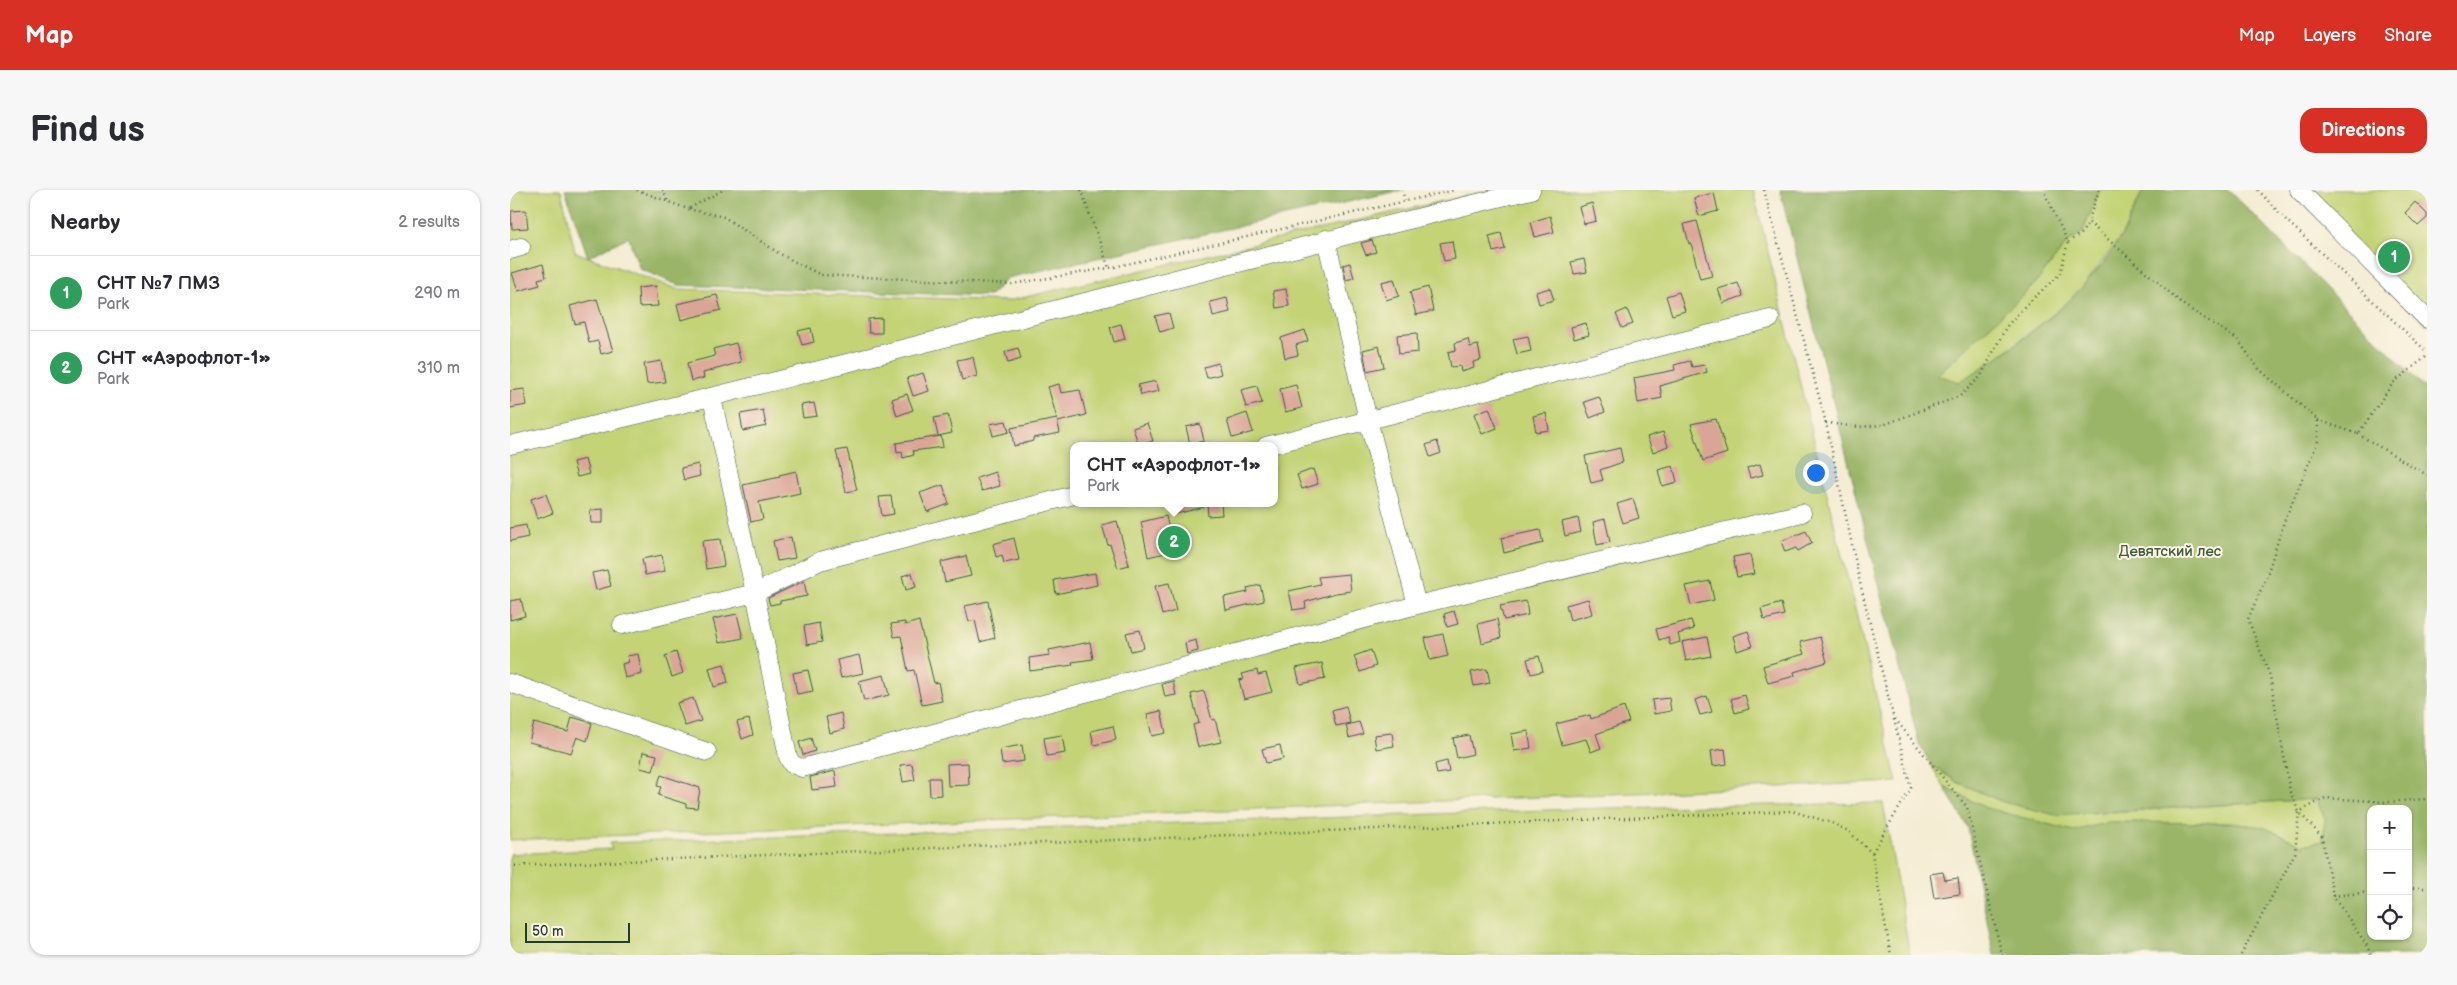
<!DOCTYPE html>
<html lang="en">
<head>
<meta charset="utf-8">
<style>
  :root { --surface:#fff; --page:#f7f7f7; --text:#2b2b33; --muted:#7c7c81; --line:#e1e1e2; --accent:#d93025 }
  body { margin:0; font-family:"Balsamiq Sans",sans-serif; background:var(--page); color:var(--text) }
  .controls { position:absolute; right:15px; bottom:15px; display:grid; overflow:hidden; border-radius:10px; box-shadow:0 1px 4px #0004 }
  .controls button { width:45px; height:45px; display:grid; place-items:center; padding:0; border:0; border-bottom:1px solid var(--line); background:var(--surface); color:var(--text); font:25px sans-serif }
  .scale { position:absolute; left:15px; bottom:12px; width:105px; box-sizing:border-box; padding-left:5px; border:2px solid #1f3d34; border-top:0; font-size:14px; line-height:18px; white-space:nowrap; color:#1f3d34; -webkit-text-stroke:4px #fcf5e5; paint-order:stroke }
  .you { position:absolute; left:1305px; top:282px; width:18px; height:18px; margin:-12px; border:4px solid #fff; border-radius:50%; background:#1a73e8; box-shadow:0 0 0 8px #1a73e833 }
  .badge { display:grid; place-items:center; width:32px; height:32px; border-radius:50%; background:var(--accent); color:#fff; font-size:16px; font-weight:700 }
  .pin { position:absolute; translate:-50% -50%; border:2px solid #fff; box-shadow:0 1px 5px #0006 }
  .popup { position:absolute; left:560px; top:252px; width:208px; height:65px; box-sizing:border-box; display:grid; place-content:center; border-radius:10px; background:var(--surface); filter:drop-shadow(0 1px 4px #0005); font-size:16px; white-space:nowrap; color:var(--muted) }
  .popup b { font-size:19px; color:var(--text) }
  .popup::after { content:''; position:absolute; left:50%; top:100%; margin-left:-10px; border:10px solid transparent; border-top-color:var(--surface) }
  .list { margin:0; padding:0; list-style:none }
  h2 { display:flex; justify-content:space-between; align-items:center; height:65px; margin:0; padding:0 20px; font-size:21px }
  h2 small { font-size:16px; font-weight:400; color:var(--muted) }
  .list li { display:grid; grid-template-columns:32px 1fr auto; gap:15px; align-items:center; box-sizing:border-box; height:75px; padding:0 20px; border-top:1px solid var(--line) }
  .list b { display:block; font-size:19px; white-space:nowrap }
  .list p { margin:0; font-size:16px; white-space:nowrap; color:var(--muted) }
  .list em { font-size:16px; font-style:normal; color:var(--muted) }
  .icon { flex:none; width:28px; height:28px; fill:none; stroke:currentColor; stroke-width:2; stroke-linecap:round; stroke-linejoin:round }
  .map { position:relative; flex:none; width:1917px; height:765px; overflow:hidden; border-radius:15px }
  header { display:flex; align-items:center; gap:30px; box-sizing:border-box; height:70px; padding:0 25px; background:var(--accent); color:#fff }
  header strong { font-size:24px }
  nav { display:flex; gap:28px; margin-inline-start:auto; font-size:18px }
  .intro { display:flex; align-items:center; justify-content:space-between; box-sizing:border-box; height:120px; padding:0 30px }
  h1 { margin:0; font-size:35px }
  .button { padding:12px 22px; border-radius:15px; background:var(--accent); color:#fff; font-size:18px; font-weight:700 }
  main { display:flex; gap:30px; padding:0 30px }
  aside { flex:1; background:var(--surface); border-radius:15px; box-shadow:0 1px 4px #0004 }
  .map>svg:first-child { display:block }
  .green { fill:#c3d376; stroke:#718855; fill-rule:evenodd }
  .forest { fill:#9ab567; stroke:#5c794e; fill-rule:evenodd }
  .building { fill:#daa496 }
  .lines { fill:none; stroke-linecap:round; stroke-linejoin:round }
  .minor-casing { stroke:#3f574c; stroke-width:19 }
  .path { stroke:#3f574c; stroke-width:2.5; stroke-dasharray:1 4; stroke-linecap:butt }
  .minor { stroke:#fff; stroke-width:18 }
  .labels { text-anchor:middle; stroke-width:4; stroke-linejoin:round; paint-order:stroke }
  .park-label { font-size:15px; fill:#405b41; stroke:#fcf5e5 }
</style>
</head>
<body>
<header>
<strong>Map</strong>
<nav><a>Map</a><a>Layers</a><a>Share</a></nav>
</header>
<div class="intro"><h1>Find us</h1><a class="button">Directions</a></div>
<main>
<aside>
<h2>Nearby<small>2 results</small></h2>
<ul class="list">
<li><span class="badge" style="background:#2e9e5b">1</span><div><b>СНТ №7 ПМЗ</b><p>Park</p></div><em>290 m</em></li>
<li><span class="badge" style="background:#2e9e5b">2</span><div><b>СНТ «Аэрофлот-1»</b><p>Park</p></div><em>310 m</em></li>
</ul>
</aside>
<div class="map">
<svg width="1917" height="765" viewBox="0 0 1917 765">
  <rect width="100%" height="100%" fill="#fcf5e5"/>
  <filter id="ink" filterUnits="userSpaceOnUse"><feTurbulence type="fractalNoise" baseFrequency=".02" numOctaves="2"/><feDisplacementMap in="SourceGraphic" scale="10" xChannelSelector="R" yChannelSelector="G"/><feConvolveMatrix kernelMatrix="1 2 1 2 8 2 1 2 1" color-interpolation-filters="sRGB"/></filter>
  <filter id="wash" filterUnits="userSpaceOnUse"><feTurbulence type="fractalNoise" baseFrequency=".0096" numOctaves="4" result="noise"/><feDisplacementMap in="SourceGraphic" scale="20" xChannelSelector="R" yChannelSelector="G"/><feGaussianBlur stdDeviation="1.12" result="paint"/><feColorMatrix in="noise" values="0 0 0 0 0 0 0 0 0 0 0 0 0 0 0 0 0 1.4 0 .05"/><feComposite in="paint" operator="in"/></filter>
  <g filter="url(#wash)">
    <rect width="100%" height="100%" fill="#f4ecd3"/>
    <!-- green -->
    <path class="green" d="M0,0H51L65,62L167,99L498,111L981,0H1243L1387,592L0,650ZM564,256H764V313H564Z
      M1590,0H1633L1612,45L1564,108L1487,168L1450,192L1426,185L1524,95L1558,52L1572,43Z
      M1784,0H1917V135Z
      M1421,575L1447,592L1493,612L1519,618L1605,622L1806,609L1815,628L1813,651L1793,655L1753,637L1720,633L1599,632L1564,641L1476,618L1434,597Z
      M1373,613L1400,765H0V664L102,659L99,653L1095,618Z"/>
    <!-- forest -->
    <path class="forest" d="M55,0H892L497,88L480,106L168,95L130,79L118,47L78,67Z
      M1270,0H1590L1572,43L1558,52L1524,95L1427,185L1449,192C1509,156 1576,106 1612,45C1620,31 1626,15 1633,0H1719L1917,200V765H1484L1458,638L1434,597L1476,618L1564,641L1599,632L1720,633L1753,637L1793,655L1813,651L1815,628L1806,609L1546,625L1493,612L1447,592L1421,575L1409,554ZM1861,619H1898V746H1861Z"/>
    <g id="blocks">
      <!-- building -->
      <path class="building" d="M1204,3L1208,21L1189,26L1184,8Z
        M1905,12L1917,24V28L1908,36L1895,23Z
        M1082,13L1086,31L1074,34L1069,17Z
        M16,20L18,38L2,39L1,21Z
        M1040,26L1044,42L1025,47L1021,32Z
        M1187,31L1202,86L1190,89L1181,53L1179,54L1174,34Z
        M991,43L995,59L983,62L979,46Z
        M862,50L866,62L856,65L851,53Z
        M942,51L945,69L934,71L930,53Z
        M1074,69L1077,82L1064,84L1061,72Z
        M840,73L844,88L836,90L833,75Z
        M33,74L36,87L28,89L30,95L8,101L2,83Z
        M884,89L889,106L876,110L871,92Z
        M1228,93L1233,106L1213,113L1208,99Z
        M146,96L148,116L129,117L128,98Z
        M918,97L923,121L906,125L900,102Z
        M1040,98L1044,110L1029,114L1026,102Z
        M776,99L779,116L766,118L763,101Z
        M1169,102L1175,121L1162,125L1156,106Z
        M207,105L211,120L171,130L167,114Z
        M717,108L720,122L703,126L700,112Z
        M87,109L103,161L91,164L88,151L79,153L74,132L65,134L60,116Z
        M1117,119L1123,134L1112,138L1106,124Z
        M659,123L663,138L650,142L645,126Z
        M372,128V143H359L358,129Z
        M1076,133L1079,145L1064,149L1061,137Z
        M611,134L615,149L604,152L600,137Z
        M301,138L304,152L292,155L288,141Z
        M795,140L798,151L786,155L788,165L775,168L771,148Z
        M907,143L908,162L889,164L887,145Z
        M1018,146L1021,161L1007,164L1003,149Z
        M958,149L960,157L968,155L971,170L963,172L964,178L951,182L950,176L941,177L938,162L946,160L945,153Z
        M226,153L231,172L193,183L194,188L181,191L177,173L205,166L203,159Z
        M869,156L874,177L857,181L853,160Z
        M508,158L511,169L498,173L495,162Z
        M463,167L467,186L452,190L447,170Z
        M151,171L155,192L137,194L134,174Z
        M1180,171L1182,177L1195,175L1197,182L1150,196L1152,208L1128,213L1124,188L1165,180L1164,175Z
        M708,173L711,184L697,188L694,177Z
        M413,183L419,201L403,206L397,188Z
        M646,191L649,201L631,205L628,195Z
        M549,194L551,203L570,200L576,225L548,232L538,197Z
        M786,195L792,218L775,222L770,199Z
        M747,196L752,213L736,217L731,200Z
        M14,199L17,215L0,218V201Z
        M397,204L403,220L387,226L382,209Z
        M1089,207L1095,222L1080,228L1074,212Z
        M304,213L307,226L293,228L291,215Z
        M979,218L987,238L972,244L964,224Z
        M253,220L256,236L233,241L230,224Z
        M737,223L743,242L722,248L717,230Z
        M1036,223L1039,240L1026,242L1023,226Z
        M438,225L442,243L428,246L424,228Z
        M547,229L550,243L523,248V251L504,256L501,238Z
        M1206,229L1217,263L1193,271L1181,234Z
        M496,231L499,242L483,246L480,234Z
        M637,233L643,251L629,256L623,238Z
        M690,234L694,251L680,254L676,237Z
        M1153,242L1158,256L1143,262L1137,247Z
        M431,246L433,257L403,261L404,265L393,268L392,262L387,263L386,253Z
        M927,251L931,263L920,267L916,255Z
        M1110,258L1113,272L1090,280L1093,290L1081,293L1075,266Z
        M337,259L347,300L336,302L326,261Z
        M75,269L79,284L67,287L63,272Z
        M188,274L190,286L174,290L171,278Z
        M1250,274L1253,285L1240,288L1237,278Z
        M1163,276L1167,292L1152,296L1148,280Z
        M803,279L808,294L792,299L787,285Z
        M286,281L290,303L249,312L253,329L241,332L233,295L270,287L269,285Z
        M485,282L490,296L472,301L467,288Z
        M433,295L439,314L417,322L410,303Z
        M36,304L43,323L27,329L21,309Z
        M381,306L384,324L372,326L369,307Z
        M1123,309L1129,328L1113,333L1107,314Z
        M660,313H693L694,317L662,325Z
        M697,313H711L712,325L698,326Z
        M93,319V333H81L80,320Z
        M656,326L664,361L638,367L631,332Z
        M1068,328L1071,342L1055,346L1052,332Z
        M1095,329L1100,352L1087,355L1083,332Z
        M607,331L619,375L608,378L600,354L598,355L592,335Z
        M16,335L18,347L0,351V338Z
        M1030,340L1033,353L994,363L991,348Z
        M1296,341L1302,353L1288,361L1286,358L1275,362L1271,351Z
        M281,347L285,368L267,371L263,351Z
        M504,348L509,370L494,373L492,365L486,367L483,354Z
        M210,349L214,376L196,379L192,351Z
        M1240,364L1244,384L1227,387L1223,367Z
        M152,365L155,381L135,385L132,369Z
        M456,366L461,386L435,392L431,372Z
        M97,380L101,396L86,400L82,383Z
        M402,383L406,397L396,400L392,386Z
        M585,383L587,395L546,404L544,390Z
        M839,384L841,401L826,403L795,412L796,418L783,420L779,401L810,394L808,387Z
        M294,391L297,406L270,411V413L260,415L258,408Z
        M1200,391L1204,410L1181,415L1176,396Z
        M659,393L666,421L652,425L645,396Z
        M750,395L754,411L716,420L714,407L738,402L737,398Z
        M11,409L15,426L0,430V411Z
        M1078,409L1082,424L1060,430L1056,415Z
        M478,411L485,448L470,452L465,430L459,432L455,416Z
        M1016,411L1018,425L994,430L990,416Z
        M1271,413L1274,425L1254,430L1251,419Z
        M944,421L948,434L937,437L934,424Z
        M227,424L233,448L209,453L203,429Z
        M987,429L991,448L972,453L968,434Z
        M1181,430L1184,439L1168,444L1170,452L1160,455L1158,447L1149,450L1146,439Z
        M409,431L424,493L428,492L432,511L412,515L404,480L398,481L391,446L384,447L381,434L395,432V435Z
        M309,433L312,452L297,455L294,436Z
        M630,440L634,458L621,461L616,443Z
        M1238,441L1243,456L1227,461L1223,446Z
        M933,444L938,466L920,470L915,448Z
        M1197,447L1201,466L1176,471L1172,452Z
        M1310,447L1317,472L1284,482L1285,486L1258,493L1253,476L1294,464L1290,452Z
        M686,450L688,461L677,464L675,453Z
        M580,452L583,469L562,472L563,475L520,481L519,468L540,465L539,460Z
        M861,460L866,476L850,482L844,466Z
        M166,462L173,483L162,487L155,466Z
        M128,464L132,484L115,488L112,474L119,472L117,466Z
        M349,465L353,483L331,488L327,470Z
        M1029,466L1033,481L1021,484L1017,469Z
        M812,473L815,489L790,494L786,478Z
        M214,474L218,493L204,497L199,478Z
        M977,479L980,493L964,496L961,482Z
        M298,480L303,501L287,504L283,483Z
        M747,480L748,485L756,483L762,502L734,509L729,490L734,489L732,484Z
        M374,485L379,505L354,511L349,491Z
        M663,491L666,505L655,507L652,494Z
        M694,501L702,530L705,529L711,552L688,557L683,535L689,533L681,504Z
        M1235,505L1239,519L1225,523L1221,509Z
        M1197,506L1202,522L1190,525L1185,510Z
        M183,508L191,531L175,536L167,513Z
        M1159,508L1161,521L1144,524L1142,510Z
        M836,516L840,533L826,536L822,520Z
        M1114,517L1119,532L1086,544L1091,558L1081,562L1076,549L1052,555L1046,534L1080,525L1081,529Z
        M651,521L656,543L642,546L637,524Z
        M331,523L334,539L320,543L316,527Z
        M62,527L82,533L77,551L67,547L61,563L19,552L24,533L58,542Z
        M239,529L243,545L232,549L227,532Z
        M849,532L853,544L839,548L836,535Z
        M603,536L606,550L584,555L581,541Z
        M1018,541L1021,558L1004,561L1001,544Z
        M882,543L884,556L866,559L864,545Z
        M552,545L555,563L537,566L534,548Z
        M959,545L963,564L947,568L943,548Z
        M301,548L305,561L293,565L289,552Z
        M512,555L514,571L492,574L490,559Z
        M770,555L773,569L756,573L752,559Z
        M1215,559L1217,574L1203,576L1201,561Z
        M133,562L147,565L143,581L130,578Z
        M937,571L939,582L927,584L925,574Z
        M458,573L459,595L438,596L437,574Z
        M402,574L405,590L393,592L390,575Z
        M325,581L327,597L302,600L300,587Z
        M151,585L190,598L187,618L176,617V614L148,605L151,597L147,596Z
        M419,588H430L431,605L420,606Z
        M1433,682L1435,690L1448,688L1450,704L1424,708L1420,684Z"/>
    </g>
  </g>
  <g filter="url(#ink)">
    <use href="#blocks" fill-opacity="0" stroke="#3f574c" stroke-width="1"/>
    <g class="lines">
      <!-- minor casing -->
      <g class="minor-casing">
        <path id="minor" d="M1789,0L1917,129
          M816,49L858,230L907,415
          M0,60L11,57
          M202,208L245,403L278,567L282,574L292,578L907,415L1292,323
          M0,255C342,176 680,82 1021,0
          M756,256L1260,129
          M112,435L245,403L310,371L564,305
          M0,493L197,562"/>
      </g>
      <!-- path -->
      <path class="path" d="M127,0L178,19L214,27L270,64L311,85L502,94L599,78L945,0
        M153,0L158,12
        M571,0L599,78
        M892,0L895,11
        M1254,0L1316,233L1351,397L1401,598L1362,663
        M1589,0L1578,32L1675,116L1727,149L1749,179L1808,230V251L1774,332L1756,388L1738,429L1760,486L1780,602L1789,622L1812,647L1823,706L1856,754L1861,765
        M1748,0L1774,28L1917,162
        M180,18L213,0
        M1558,52L1572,43L1578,32
        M1808,230L1848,244L1883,193L1917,166
        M1316,233L1349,237L1373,235L1450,206L1471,186L1496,137L1515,116L1550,84L1558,52L1533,0
        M1848,244L1917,285
        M1385,529L1457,617L1492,765
        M0,676L1282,621L1322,633L1338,641L1362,663L1381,765
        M1898,698H1917
        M1823,706L1861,702
        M1731,765L1785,663L1789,622L1815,608L1876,612L1917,609"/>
      <!-- minor -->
      <use href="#minor" class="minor"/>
    </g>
  </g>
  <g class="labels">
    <!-- park labels -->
    <g class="park-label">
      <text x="1660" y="366">Девятский лес</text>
    </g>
  </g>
</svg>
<div class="controls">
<button>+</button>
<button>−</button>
<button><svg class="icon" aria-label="locate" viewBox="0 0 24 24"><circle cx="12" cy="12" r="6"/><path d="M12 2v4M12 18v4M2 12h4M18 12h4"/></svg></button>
</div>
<div class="scale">50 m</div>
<div class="you"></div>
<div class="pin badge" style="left:1884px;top:67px;background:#2e9e5b">1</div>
<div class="pin badge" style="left:664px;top:352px;background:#2e9e5b">2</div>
<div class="popup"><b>СНТ «Аэрофлот-1»</b>Park</div>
</div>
</main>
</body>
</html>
